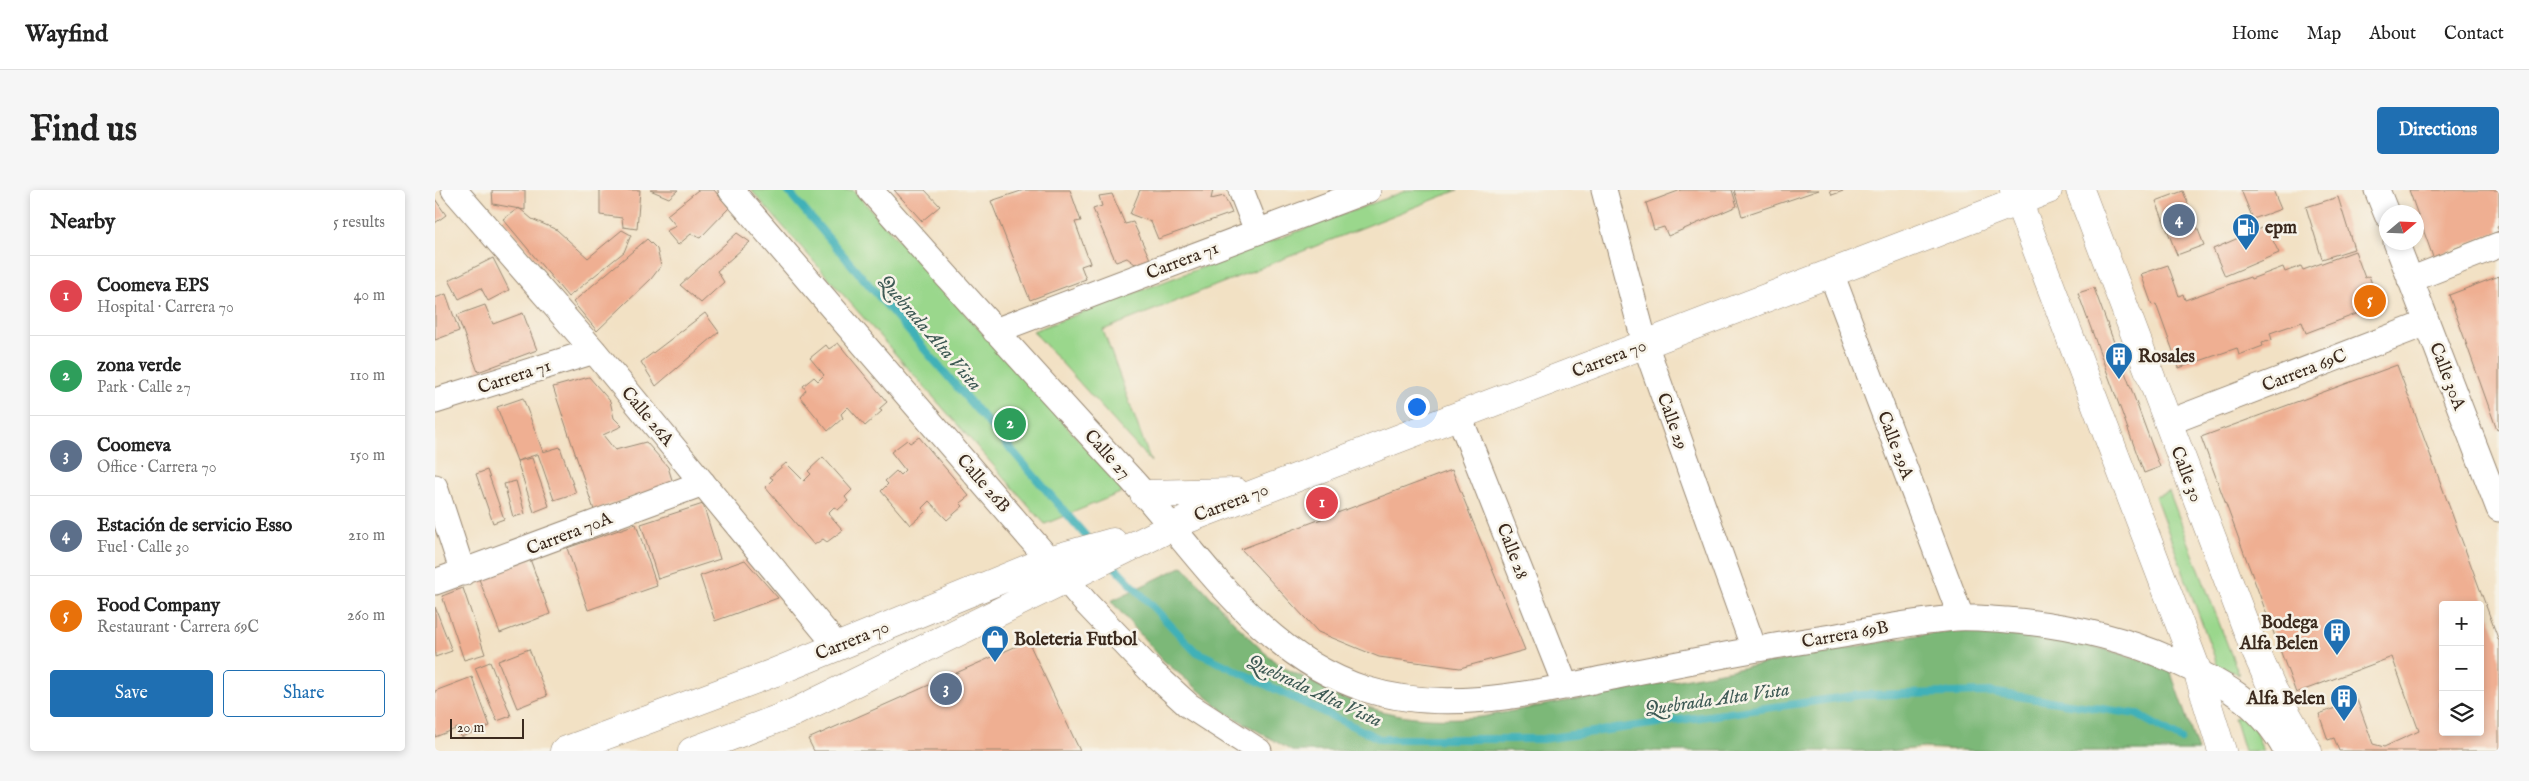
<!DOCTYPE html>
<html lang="en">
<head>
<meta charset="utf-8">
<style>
  :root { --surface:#fff; --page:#f6f6f6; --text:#222; --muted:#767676; --line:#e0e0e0; --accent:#1f6fb2 }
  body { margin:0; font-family:"IM FELL English",serif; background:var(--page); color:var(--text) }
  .controls { position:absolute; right:15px; bottom:15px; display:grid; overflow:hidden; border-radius:5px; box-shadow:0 2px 8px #0003 }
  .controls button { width:45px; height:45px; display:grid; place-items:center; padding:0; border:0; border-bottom:1px solid var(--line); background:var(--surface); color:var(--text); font:25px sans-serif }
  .compass { position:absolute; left:1944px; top:15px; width:45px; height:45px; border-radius:50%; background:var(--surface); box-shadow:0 2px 8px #0003; rotate:71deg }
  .scale { position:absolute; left:15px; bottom:12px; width:74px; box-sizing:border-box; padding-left:5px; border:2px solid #3b2a1e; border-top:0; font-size:14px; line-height:18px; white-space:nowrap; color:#3b2a1e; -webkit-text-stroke:4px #f7f3e8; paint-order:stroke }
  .you { position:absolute; left:981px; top:216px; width:18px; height:18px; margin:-12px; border:4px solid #fff; border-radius:50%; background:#1a73e8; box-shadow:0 0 0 8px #1a73e833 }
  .badge { display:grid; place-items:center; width:32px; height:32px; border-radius:50%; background:var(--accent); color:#fff; font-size:16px; font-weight:700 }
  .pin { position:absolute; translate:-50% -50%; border:2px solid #fff; box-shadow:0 1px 5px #0006 }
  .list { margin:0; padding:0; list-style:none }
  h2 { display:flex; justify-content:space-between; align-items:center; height:65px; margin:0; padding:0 20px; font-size:21px }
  h2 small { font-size:16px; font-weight:400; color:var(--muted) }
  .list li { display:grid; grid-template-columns:32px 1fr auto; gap:15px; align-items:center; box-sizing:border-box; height:80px; padding:0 20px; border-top:1px solid var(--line) }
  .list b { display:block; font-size:19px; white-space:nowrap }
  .list p { margin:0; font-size:16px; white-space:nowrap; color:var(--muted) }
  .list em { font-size:16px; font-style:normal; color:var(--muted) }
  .actions { display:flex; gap:10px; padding:15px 20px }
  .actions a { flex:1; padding:11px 0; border:1px solid var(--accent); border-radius:5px; text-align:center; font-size:18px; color:var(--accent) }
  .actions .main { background:var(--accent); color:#fff }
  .icon { flex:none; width:28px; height:28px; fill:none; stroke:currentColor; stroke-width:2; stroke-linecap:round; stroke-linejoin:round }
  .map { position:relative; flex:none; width:2064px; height:561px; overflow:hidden; border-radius:5px }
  header { display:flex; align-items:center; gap:30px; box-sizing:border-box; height:70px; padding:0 25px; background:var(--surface); border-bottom:1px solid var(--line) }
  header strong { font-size:24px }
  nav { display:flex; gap:28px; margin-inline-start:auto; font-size:18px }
  .intro { display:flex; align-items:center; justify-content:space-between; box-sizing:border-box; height:120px; padding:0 30px }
  h1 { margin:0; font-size:35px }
  .button { padding:12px 22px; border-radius:5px; background:var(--accent); color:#fff; font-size:18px; font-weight:700 }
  main { display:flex; gap:30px; padding:0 30px }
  aside { flex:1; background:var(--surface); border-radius:5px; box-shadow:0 2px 8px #0003 }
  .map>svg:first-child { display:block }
  .green { fill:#9ad78c; stroke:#6a8055 }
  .forest { fill:#7bb878; stroke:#5b714b }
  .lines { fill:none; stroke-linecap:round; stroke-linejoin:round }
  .stream { stroke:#41b1b8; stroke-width:8 }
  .building { fill:#efaf92; fill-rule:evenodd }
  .minor-casing { stroke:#968671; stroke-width:27 }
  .major-casing { stroke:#968671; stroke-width:29 }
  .minor { stroke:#fff; stroke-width:25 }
  .major { stroke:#fff; stroke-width:28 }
  .labels { text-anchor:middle; stroke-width:5; stroke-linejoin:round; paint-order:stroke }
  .poi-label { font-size:18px; font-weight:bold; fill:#3b2a1e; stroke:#f7f3e8; text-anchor:start }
  .street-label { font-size:18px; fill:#3b2a1e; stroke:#f7f3e8 }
  .water-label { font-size:19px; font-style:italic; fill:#3d5954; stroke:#f7f3e8 }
</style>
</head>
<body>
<header>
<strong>Wayfind</strong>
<nav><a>Home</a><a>Map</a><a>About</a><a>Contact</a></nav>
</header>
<div class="intro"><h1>Find us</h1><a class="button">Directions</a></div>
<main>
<aside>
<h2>Nearby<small>5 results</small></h2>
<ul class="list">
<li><span class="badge" style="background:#e0444e">1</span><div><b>Coomeva EPS</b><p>Hospital · Carrera 70</p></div><em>40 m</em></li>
<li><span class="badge" style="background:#2e9e5b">2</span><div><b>zona verde</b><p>Park · Calle 27</p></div><em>110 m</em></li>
<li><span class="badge" style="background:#5c6f8a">3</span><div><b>Coomeva</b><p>Office · Carrera 70</p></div><em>150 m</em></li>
<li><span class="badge" style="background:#5c6f8a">4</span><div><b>Estación de servicio Esso</b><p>Fuel · Calle 30</p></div><em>210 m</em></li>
<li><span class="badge" style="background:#e8710a">5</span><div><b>Food Company</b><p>Restaurant · Carrera 69C</p></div><em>260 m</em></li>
</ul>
<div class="actions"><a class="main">Save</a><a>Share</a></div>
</aside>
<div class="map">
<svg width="2064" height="561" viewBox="0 0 2064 561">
  <rect width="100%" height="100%" fill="#f7f3e8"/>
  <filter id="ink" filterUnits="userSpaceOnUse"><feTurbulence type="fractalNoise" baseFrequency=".02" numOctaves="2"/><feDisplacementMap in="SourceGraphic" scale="10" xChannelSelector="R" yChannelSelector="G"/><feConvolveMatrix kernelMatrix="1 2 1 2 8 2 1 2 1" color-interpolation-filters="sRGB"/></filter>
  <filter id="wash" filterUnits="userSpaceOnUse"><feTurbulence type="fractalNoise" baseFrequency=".0096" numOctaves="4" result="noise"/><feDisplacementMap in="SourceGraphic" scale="20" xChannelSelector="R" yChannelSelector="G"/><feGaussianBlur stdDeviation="1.12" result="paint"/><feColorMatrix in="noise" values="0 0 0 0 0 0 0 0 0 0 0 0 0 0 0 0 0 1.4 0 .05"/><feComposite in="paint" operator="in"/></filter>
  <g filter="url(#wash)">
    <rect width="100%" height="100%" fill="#f2e1c4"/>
    <!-- green -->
    <path class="green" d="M316,0H418L690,301L610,334Z
      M973,0H1023L668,140L716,272L598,141Z
      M1734,301L1804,485L1782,474L1720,306Z
      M1814,524L1828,561H1809L1799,528Z"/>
    <!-- forest -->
    <path class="forest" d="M748,376C777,408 805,441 838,470C848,478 862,484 874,490C936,525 976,532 1046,527L1478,446C1497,444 1517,441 1536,441C1598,440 1677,458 1735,480L1763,561H1545L1489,558L1451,561H857L790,522L728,470L676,411Z"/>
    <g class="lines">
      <!-- stream -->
      <path class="stream" d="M352,0L656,352
        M676,373L760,461L945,549H1108L1425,505L1555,502L1701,524L1746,549"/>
    </g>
    <g id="blocks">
      <!-- building -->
      <path class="building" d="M57,0H90V20L58,14Z
        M165,0H205L202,39L188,37L187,28L165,25Z
        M215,0H243L234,8Z
        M263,0H279L294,18L265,48L256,44L243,55L231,41L241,36L232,25Z
        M459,0H490L505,16L487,31Z
        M589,0H635L646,31L640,32L655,73L646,76L651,89L595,110L556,11Z
        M705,0H778L776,9L789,6L797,23L723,49L716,32L695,24Z
        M1246,0H1297L1302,16L1233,46L1229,37L1219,40L1211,13Z
        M1299,0H1384L1307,26Z
        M1395,0H1411L1397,5Z
        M1806,0H1838L1846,19L1818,29Z
        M1974,0H2064V36L2062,37L2064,41L1998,67Z
        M1748,1L1769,55L1742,65L1721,11Z
        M677,4L690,34L698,32L715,69L700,74L692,68L681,72L658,19L667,16L664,6Z
        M1903,7L1919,59L1887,69L1871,17Z
        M0,9L11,25L0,33Z
        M84,18L97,29L122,40L153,68L187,40L196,45L189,62L133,107L68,29Z
        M1831,36L1844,63L1790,86L1778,59Z
        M302,43L315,52L282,81L289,92L266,113L245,95Z
        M212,49L222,59L226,76L216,89L162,141L138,112Z
        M1920,61L1930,88L1934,86L1945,115L1871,143L1867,132L1835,143L1837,150L1827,153L1828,156L1804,165L1802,158L1744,178L1721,114L1717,115L1706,84L1733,75L1744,106L1748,104L1750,110L1815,87L1816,89L1848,77L1850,82L1866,76L1868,80Z
        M58,68L74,100L53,111L46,98L24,109L14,90Z
        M2064,86V239L2062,240L2014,105Z
        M1659,98L1725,277L1709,283L1643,103Z
        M11,104L24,141L0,150V108Z
        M50,115L58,134L88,123L102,160L43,182L22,125Z
        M270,123L284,142L221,196L206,172Z
        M403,153L452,212L444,219L447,221L430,236L413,217L406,224L408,228L393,241L365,207L371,200L368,196L379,187L383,191L389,185L375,168L391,155L394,159Z
        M1962,175L2064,451V561H1904L1899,548L1893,550L1884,524L1922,510L1938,554L1949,557L1984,541L1957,467L1861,503L1766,247ZM2008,415H2045V542H2008Z
        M154,187L175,211L179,228L187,236L168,245L180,260L211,252L233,277L238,293L159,320L118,197Z
        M88,208L108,262L125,257L141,303L119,310L103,264L82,271L62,217Z
        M484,247L534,306L525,313L528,316L512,330L494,311L487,318L490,322L475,335L446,301L453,294L450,291L461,281L465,285L470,280L456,262L472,250L475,253Z
        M388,267L417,300L410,307L413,311L403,320L399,317L393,323L408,340L392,352L388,349L379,355L330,297L338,289L335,287L351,273L369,291L376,284L373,281Z
        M97,268L114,316L99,322L82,271Z
        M52,280L69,329L58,333L41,284Z
        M1017,280L1090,460L1025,478L944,467L883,442L806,359Z
        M81,291L90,324L78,327L69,294Z
        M268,314L285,369L223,389L206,334Z
        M201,334L222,396L153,420L132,358Z
        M95,369L115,424L65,443L44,389Z
        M310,370L343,408L280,431L265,386Z
        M28,398L50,464L29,470L7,406Z
        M0,417L17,461L0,467Z
        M593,451L645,561H379L373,549Z
        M94,459L112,506L82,518L63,471Z
        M55,472L76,526L62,531L40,478Z
        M37,487L55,536L26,547L23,538L0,547V501Z"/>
    </g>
  </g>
  <g filter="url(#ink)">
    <use href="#blocks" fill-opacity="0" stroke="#968671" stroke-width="1"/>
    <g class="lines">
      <!-- minor casing -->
      <g class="minor-casing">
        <path id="minor" d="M19,0L159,161L402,456
          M296,0L651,413L717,482L753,515L824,561
          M435,0C521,97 607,193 695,288C766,366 825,465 930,499C1009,524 1094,504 1172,488C1247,473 1321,458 1396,447C1438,440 1479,431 1521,428C1538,427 1555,429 1572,430C1629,435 1683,446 1735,469C1783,490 1826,512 1851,561
          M806,0L822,41
          M1169,0L1210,154L1319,459
          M1942,0L1952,25
          M1961,52L2064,319
          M1396,83L1526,427
          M1975,90L2064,55
          M560,141L933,0
          M0,211L159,161
          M1024,226L1131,497
          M1745,228L1992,133
          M0,297L28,383
          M0,392L268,293"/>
      </g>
      <!-- major casing -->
      <g class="major-casing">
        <path id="major" d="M1579,0L1762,480L1787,561
          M1645,0L1817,453L1838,500L1873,561
          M709,304L801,302
          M129,561L338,483L614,370L678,352
          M257,561L358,523L753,329L1613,0"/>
      </g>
      <!-- minor -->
      <use href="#minor" class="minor"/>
      <!-- major -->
      <use href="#major" class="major"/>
    </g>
  </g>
  <!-- icons -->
  <defs>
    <g id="fuel-pin" transform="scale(1.4375)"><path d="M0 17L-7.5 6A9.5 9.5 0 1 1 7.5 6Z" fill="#1f6fb2" stroke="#f7f3e8"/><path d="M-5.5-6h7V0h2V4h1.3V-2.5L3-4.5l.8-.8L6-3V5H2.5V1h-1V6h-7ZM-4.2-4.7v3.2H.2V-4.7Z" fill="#fff"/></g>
    <g id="building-pin" transform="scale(1.4375)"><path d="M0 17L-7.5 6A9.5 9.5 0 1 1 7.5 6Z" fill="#1f6fb2" stroke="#f7f3e8"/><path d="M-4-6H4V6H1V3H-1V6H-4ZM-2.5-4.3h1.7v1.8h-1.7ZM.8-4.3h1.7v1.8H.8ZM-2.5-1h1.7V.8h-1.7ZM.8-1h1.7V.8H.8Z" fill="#fff"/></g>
    <g id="shop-pin" transform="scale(1.4375)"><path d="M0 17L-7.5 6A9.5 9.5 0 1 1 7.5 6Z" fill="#1f6fb2" stroke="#f7f3e8"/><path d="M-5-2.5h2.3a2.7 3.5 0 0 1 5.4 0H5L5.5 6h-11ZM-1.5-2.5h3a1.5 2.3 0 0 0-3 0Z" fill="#fff"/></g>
  </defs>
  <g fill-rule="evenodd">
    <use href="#fuel-pin" x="1811" y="37"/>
    <use href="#building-pin" x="1684" y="166"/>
    <use href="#building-pin" x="1902" y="442"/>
    <use href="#shop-pin" x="560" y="449"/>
    <use href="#building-pin" x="1909" y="508"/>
  </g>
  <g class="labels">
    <!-- poi labels -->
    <g class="poi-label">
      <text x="1830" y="43">epm</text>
      <text x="1703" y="172">Rosales</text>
      <text x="1883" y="438" text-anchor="end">Bodega<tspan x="1883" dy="21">Alfa Belen</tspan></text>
      <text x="579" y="455">Boleteria Futbol</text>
      <text x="1890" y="514" text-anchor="end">Alfa Belen</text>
    </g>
    <!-- street labels -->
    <g class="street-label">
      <text transform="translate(747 70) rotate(-21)" y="6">Carrera 71</text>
      <text transform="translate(1174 168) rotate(-21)" y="6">Carrera 70</text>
      <text transform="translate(1869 180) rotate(-21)" y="6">Carrera 69C</text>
      <text transform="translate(79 186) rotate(-18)" y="6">Carrera 71</text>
      <text transform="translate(2013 186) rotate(69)" y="6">Calle 30A</text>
      <text transform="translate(213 226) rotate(50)" y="6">Calle 26A</text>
      <text transform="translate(1238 231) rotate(70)" y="6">Calle 29</text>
      <text transform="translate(1461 255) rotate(69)" y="6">Calle 29A</text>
      <text transform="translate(673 264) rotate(48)" y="6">Calle 27</text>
      <text transform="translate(1752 284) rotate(69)" y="6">Calle 30</text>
      <text transform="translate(549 293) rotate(49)" y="6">Calle 26B</text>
      <text transform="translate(796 312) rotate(-21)" y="6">Carrera 70</text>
      <text transform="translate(134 343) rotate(-21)" y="6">Carrera 70A</text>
      <text transform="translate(1078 361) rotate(69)" y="6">Calle 28</text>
      <text transform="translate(1410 444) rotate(-10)" y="6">Carrera 69B</text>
      <text transform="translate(417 450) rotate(-22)" y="6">Carrera 70</text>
    </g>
    <!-- water labels -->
    <g class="water-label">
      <text transform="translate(496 142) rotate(49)" y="7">Quebrada Alta Vista</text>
      <text transform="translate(880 500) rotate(25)" y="7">Quebrada Alta Vista</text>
      <text transform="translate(1282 508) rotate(-8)" y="7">Quebrada Alta Vista</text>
    </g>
  </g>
</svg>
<div class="controls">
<button>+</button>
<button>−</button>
<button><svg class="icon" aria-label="layers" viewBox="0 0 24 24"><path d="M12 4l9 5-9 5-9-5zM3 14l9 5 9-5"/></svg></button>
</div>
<svg class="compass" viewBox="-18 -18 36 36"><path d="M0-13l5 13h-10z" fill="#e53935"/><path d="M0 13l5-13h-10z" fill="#767676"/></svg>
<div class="scale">20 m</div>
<div class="you"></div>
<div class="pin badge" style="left:887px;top:313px;background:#e0444e">1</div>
<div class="pin badge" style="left:575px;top:234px;background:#2e9e5b">2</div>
<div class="pin badge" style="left:511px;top:499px;background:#5c6f8a">3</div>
<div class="pin badge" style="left:1744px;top:30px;background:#5c6f8a">4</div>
<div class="pin badge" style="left:1935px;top:111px;background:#e8710a">5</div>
</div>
</main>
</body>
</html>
